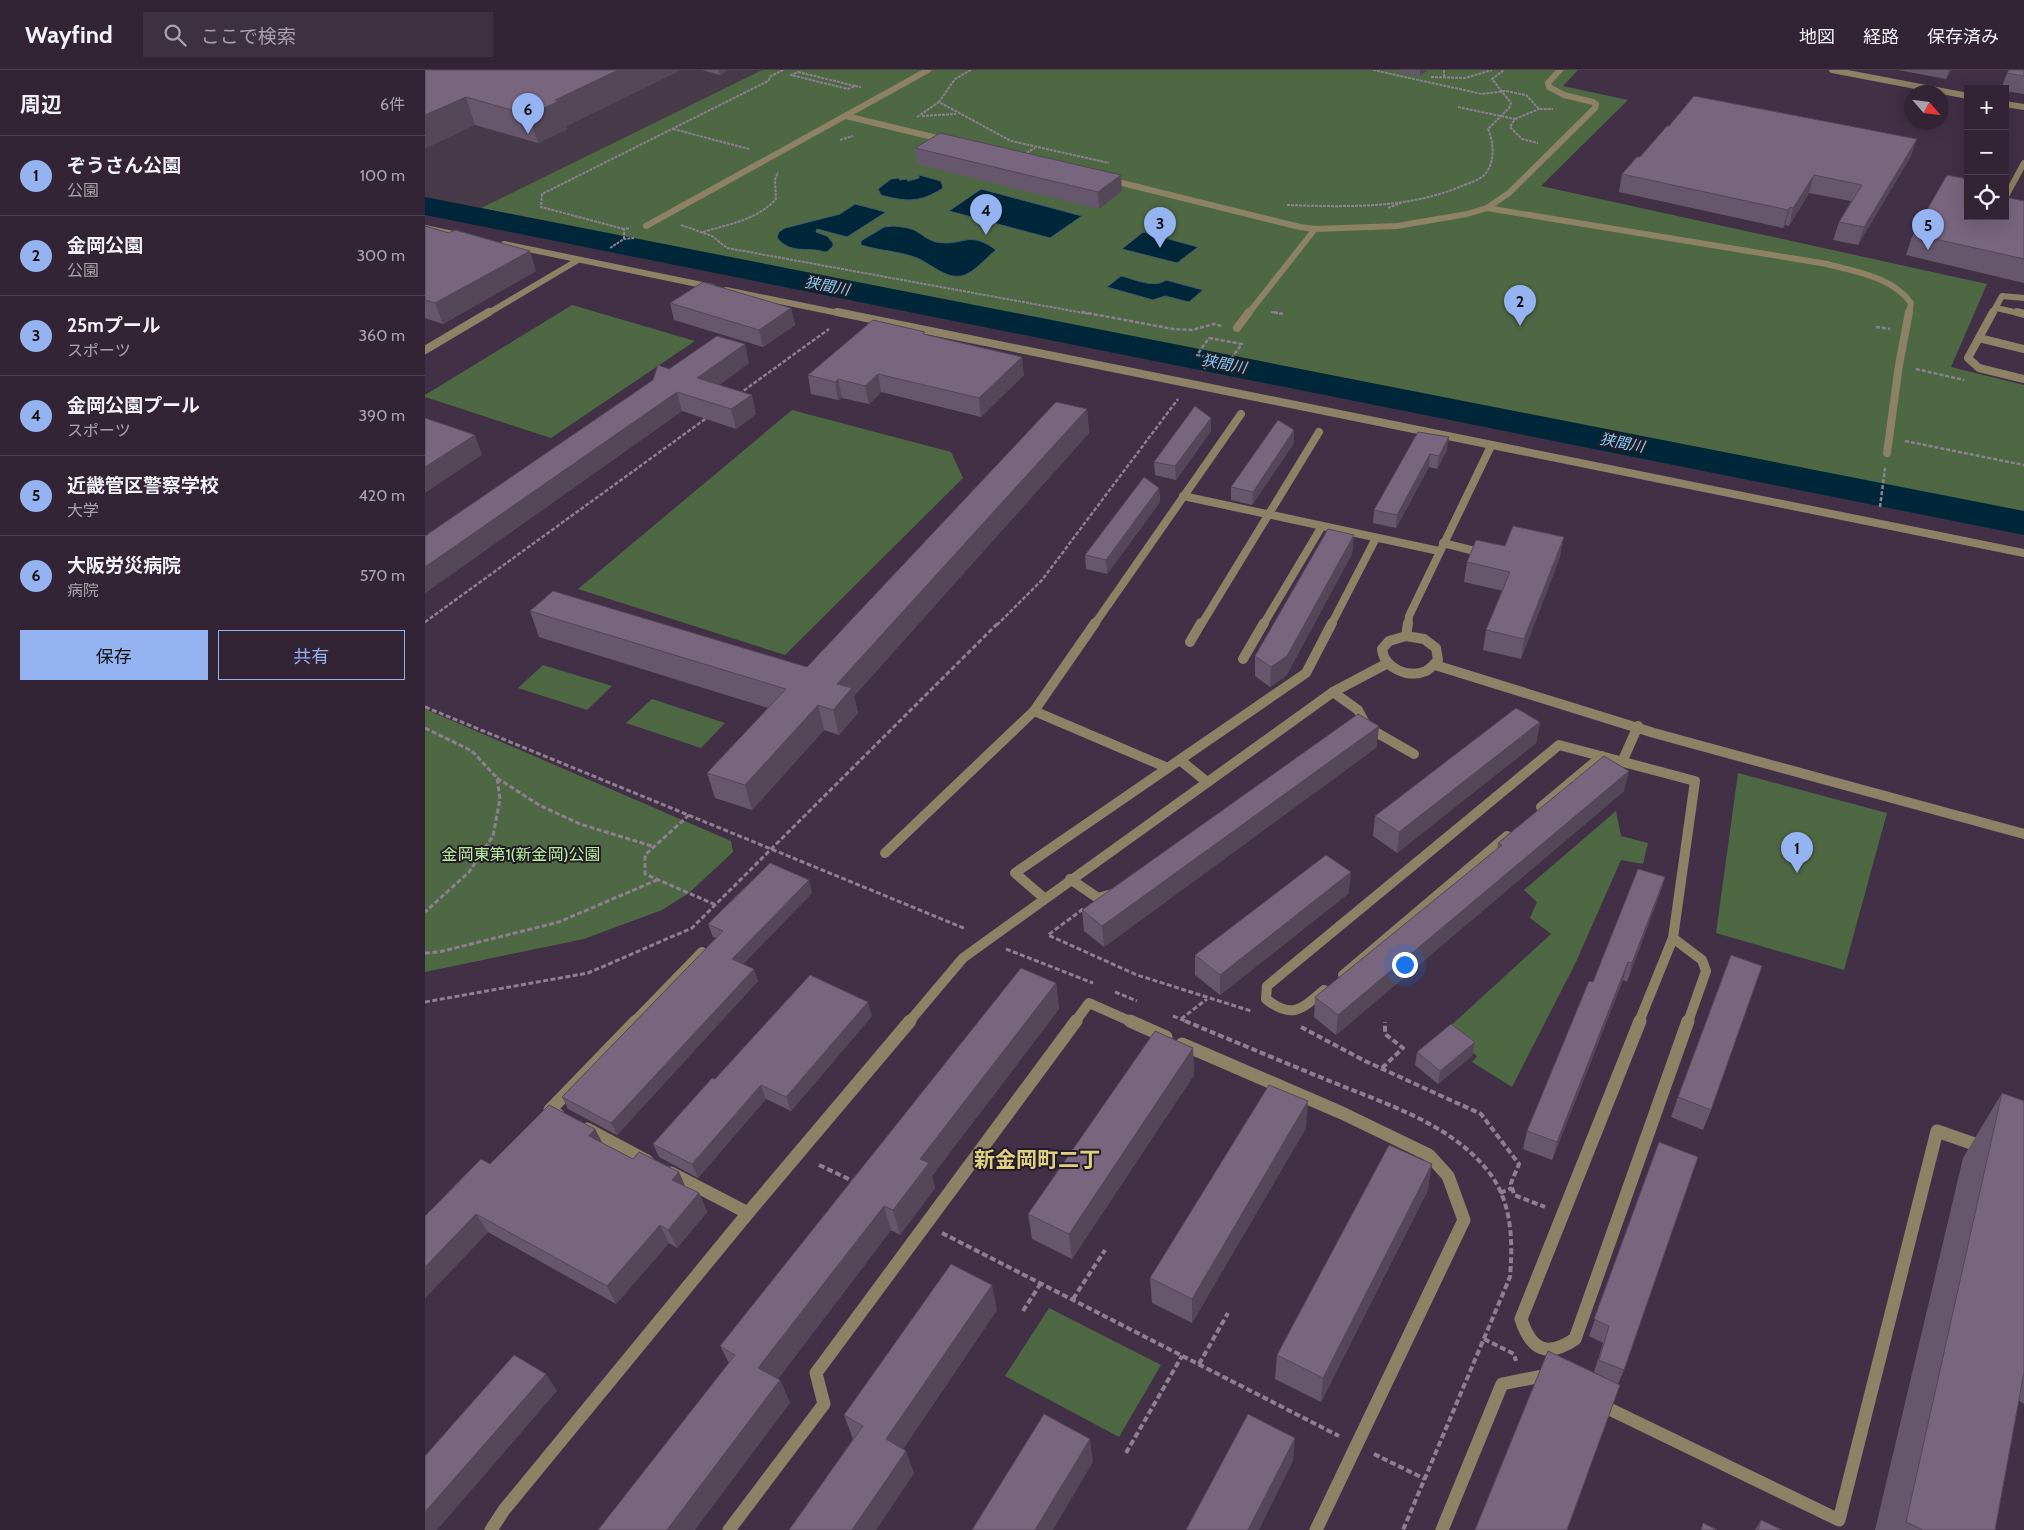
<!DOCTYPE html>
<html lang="ja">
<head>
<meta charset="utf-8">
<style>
  :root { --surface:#322434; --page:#3d3040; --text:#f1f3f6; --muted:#a8a4ac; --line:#4d414f; --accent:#95b2f1 }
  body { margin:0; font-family:Cabin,"Noto Sans JP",sans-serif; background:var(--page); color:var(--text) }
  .controls { position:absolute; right:15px; top:15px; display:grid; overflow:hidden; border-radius:0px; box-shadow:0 5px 20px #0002 }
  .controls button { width:45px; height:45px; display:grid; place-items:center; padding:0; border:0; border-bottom:1px solid var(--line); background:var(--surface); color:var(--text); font:25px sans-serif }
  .compass { position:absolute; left:1479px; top:15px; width:45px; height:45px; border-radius:50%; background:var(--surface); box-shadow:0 5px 20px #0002; rotate:118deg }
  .you { position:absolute; left:979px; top:894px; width:18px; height:18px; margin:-12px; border:4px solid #fff; border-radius:50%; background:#1a73e8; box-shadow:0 0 0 8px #1a73e833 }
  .badge { display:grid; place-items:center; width:32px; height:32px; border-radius:50%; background:var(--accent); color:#111; font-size:16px; font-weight:700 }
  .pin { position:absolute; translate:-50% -41px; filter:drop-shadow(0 1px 2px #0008) }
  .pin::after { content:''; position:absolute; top:26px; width:18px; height:15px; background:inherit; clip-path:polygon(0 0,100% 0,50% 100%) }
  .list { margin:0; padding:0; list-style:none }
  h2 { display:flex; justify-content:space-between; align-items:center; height:65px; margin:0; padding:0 20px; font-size:21px }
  h2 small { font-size:16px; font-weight:400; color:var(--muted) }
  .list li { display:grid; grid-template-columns:32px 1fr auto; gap:15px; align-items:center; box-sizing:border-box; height:80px; padding:0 20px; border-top:1px solid var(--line) }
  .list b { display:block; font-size:19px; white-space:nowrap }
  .list p { margin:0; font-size:16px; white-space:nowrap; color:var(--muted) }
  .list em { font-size:16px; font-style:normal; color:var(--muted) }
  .actions { display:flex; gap:10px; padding:15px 20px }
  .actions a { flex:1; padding:11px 0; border:1px solid var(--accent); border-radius:0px; text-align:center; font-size:18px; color:var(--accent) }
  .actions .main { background:var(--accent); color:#111 }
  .icon { flex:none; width:28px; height:28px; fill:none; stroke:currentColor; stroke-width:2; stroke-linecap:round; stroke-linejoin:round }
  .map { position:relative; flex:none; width:1599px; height:1460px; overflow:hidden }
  header { display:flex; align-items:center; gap:30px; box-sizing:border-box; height:70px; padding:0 25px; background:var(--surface); border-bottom:1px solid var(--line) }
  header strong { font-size:24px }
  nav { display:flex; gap:28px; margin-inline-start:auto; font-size:18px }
  .search { width:350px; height:45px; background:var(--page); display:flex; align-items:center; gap:12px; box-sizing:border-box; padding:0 18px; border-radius:0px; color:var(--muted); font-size:19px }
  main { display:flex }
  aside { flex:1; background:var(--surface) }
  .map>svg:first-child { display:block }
  .medical { fill:#473a49 }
  .green { fill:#4e6843 }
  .water { fill:#002739; stroke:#425a6b }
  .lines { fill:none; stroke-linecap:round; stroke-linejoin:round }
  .river { fill:#002739; fill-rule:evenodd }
  .path-far3 { stroke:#8e7f91; stroke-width:2; stroke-dasharray:3 1; stroke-linecap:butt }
  .path-far2 { stroke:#8e7f91; stroke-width:2.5; stroke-dasharray:4 2; stroke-linecap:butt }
  .path-far1 { stroke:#8e7f91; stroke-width:3; stroke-dasharray:5 2.5; stroke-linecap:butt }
  .path { stroke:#8e7f91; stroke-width:4; stroke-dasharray:6 3; stroke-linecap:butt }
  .service-far3 { stroke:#8d8166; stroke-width:6 }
  .service-far2 { stroke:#8d8166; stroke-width:8 }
  .service-far1 { stroke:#8d8166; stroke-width:10 }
  .service { stroke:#8d8166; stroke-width:13 }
  .pedestrian-far1 { stroke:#8d8166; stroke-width:6 }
  .pedestrian { stroke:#8d8166; stroke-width:8 }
  .tertiary-far3 { stroke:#8d8166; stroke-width:6 }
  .tertiary-far2 { stroke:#8d8166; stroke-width:8 }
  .tertiary-far1 { stroke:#8d8166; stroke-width:10 }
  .tertiary { stroke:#8d8166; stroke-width:13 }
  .wall { fill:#67576c }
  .shaded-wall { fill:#544758 }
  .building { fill:#78657e; stroke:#544758 }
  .labels { text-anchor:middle; stroke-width:4; stroke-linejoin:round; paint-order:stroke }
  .far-water-label { font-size:15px; font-style:italic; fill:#82d1fa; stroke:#241c26 }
  .park-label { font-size:16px; fill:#b8f1a0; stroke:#241c26 }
  .near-neighbourhood-label { font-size:21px; font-weight:bold; fill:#e0d082; stroke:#241c26 }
</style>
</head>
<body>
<header>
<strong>Wayfind</strong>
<div class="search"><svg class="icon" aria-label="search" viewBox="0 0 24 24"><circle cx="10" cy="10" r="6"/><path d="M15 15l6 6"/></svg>ここで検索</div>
<nav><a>地図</a><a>経路</a><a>保存済み</a></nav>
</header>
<main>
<aside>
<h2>周辺<small>6件</small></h2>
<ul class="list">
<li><span class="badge">1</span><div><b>ぞうさん公園</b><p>公園</p></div><em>100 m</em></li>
<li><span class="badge">2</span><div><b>金岡公園</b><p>公園</p></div><em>300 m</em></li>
<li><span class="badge">3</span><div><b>25mプール</b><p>スポーツ</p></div><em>360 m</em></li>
<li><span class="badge">4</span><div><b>金岡公園プール</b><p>スポーツ</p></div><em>390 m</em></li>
<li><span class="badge">5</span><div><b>近畿管区警察学校</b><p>大学</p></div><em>420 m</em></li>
<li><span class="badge">6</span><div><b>大阪労災病院</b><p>病院</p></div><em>570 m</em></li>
</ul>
<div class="actions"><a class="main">保存</a><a>共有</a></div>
</aside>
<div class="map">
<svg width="1599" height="1460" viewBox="0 0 1599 1460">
  <rect width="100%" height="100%" fill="#423046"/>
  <!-- medical -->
  <path class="medical" d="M0,0H337L56,138L0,127Z"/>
  <!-- green -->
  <path class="green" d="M337,0H1153L1138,16L1203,30L1116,116L1562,214L1526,297L1599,315V442L199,169L56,138Z
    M147,235L270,271L126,368L0,327V325Z
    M367,340L526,382L538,408L360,585L153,519Z
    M118,595L187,616L162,640L93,618Z
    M227,629L300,653L276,678L201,653Z
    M0,639L306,771L308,782L264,823L237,840L159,869L0,902Z
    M1313,703L1462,743L1419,900L1291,863Z
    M1191,741L1196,766L1223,773L1218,794L1196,790L1150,894L1087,1017L1047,992L1052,986L1021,960L1126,864L1105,848L1112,832L1099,820Z
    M624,1238L736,1295L694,1367L580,1306Z"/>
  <!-- water -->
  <path class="water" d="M494,105L516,111L518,118C495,133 481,132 456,125L453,119L466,109L473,108L475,110L482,109L483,111L494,108Z
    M556,119L657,146L625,168L524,141Z
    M430,134L461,142L422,167L392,159L391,162L402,166L408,173V176L402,182C397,182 395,180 390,180C376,179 361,181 352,167L354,162L360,158L415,144Z
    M468,156C475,157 484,157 491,161C498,165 503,170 511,172C539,177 543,159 571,180C562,187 552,199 542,204C524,213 507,194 492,188C474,181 455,181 436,175V171L459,157Z
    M718,162L773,177L752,193L697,179Z
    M696,206C709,209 730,219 741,210L778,220L764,232L740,226L728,230L682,217Z"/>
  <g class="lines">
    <!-- river -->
    <path class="river" d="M0,127L1599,441V465L0,145Z"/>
    <!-- path-far3 -->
    <path class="path-far3" d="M546,0L530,9L514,32L586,71L684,93
      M948,0L1057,24L1081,21L1101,25L1114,39H1128
      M1019,0V8
      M373,2L430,16L423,19L366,5Z
      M1006,7L1040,8L1067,0
      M430,16L436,17
      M1033,37L1090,49L1085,57L1097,69L1113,73
      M497,46L531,44
      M492,47L514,32
      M1090,49L1114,39
      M248,59L324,79
      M415,70L428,66
      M598,85L610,78
      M862,135C920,137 983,139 1037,116C1044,113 1052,111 1058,106C1071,94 1069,73 1063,59L1084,38L1086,33L1067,9L1079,0
      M963,138L976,133
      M256,155L287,166L302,178L664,244
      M199,159L116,137L117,124L343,11L346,6L358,0
      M278,162C304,154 332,150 351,129L350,110L353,102
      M199,169V159L205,158
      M185,178L199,169L209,168
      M846,242L856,244"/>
    <!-- path-far2 -->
    <path class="path-far2" d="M657,242L748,259L767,260L789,254L797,256
      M849,242L858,244
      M1451,257L1465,259
      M784,268L817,274L804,291L772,285Z
      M779,299L787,288
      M1491,299L1539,310
      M314,324L404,259
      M1480,371L1599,395
      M1455,437L1460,398
      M0,552L283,347
      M572,555L617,510L753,329"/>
    <!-- path-far1 -->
    <path class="path-far1" d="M0,637L541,859
      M0,658L47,681L72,708L75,729L68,766L44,802L0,842
      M72,708L114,735L155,754L230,777
      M264,745L220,785V804L291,835
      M658,839L623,865L712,905L826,941
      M581,879L668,913
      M0,883L14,882L134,852L232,810
      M690,922L712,931
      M0,932L163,903L267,858L573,553
      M748,946L763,952
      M756,949L782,929"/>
    <!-- path -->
    <path class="path" d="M760,951C806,970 853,990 900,1009C957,1033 1028,1053 1066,1105C1087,1134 1088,1172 1085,1207L978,1460
      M876,957L940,991L1056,1044L1094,1094L1086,1113L1089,1125L1120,1137
      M957,998L978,978L960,964V952
      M394,1095L430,1112
      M1075,1123L1087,1118
      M517,1163L914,1366
      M648,1229L680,1180
      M598,1241L616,1213
      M1059,1269L1089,1284L1091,1291
      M774,1294L803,1243
      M701,1383L757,1286
      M949,1384L1000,1409"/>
    <!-- service-far3 -->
    <path class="service-far3" d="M1407,0L1543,26
      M1580,34L1599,37
      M1580,128L1599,93
      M1571,238L1598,244
      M1567,244L1577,226L1599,228"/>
    <!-- service-far2 -->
    <path class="service-far2" d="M1568,242L1543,288L1554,298L1599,309
      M1592,242L1599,244
      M1554,268L1599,279
      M758,426L1014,481
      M1018,473L1054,482
      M669,555L816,344
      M776,555L894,362
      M838,555L897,456
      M906,555L951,468"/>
    <!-- service-far1 -->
    <path class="service-far1" d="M765,572L776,553
      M818,589L839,553
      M908,622L933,640L942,657L989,684
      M609,641L743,698
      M755,690L782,712
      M1197,692L1213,656
      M1116,737L1177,686
      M460,783L609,641L670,553
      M645,809L673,828L687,824
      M619,828L590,803L881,603L907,553
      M1248,868L1277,890L1281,901L1263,952
      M918,905L1082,766
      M899,920C877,939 867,950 841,929L842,916L1134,675L1270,711L1248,868
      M209,952L277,882
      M650,952L664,933L707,952
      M1214,952L1248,868"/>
    <!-- service -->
    <path class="service" d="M705,951L741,967
      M1215,951L1096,1249C1106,1280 1122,1288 1150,1269L1263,951
      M757,974L917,1043L1004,1085L1023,1106L1039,1150L891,1460
      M133,1045L125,1040L211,951
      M162,1059L222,1091
      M246,1103L323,1143
      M1174,1334L1414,1450L1512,1061L1558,1077
      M304,1460L399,1334L391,1303L651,951
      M1017,1460L1077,1314L1117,1306L1125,1310"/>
    <!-- pedestrian-far1 -->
    <path class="pedestrian-far1" d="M421,46L520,70
      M685,110L875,157L890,159L972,156L1042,144L1062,138L1084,123L1170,38L1171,34L1168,32L1139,25L1124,17L1123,13L1135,0
      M1062,138L1402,194C1432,202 1467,207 1486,233L1484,244
      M221,156L503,0
      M823,244L890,159"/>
    <!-- pedestrian -->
    <path class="pedestrian" d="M812,258L824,242
      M1462,383L1474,295L1484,242"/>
    <!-- tertiary-far3 -->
    <path class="tertiary-far3" d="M0,158L37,166
      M79,174L287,217
      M301,220L418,244
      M62,244L153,190"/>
    <!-- tertiary-far2 -->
    <path class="tertiary-far2" d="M412,242L1599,483
      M0,280L64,242
      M983,555L984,546L1066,376"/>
    <!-- tertiary-far1 -->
    <path class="tertiary-far1" d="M981,566L983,553
      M981,566L999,569L1011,578L1013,590C1009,594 1005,599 1001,601C983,609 959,598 957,579L964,571Z
      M1010,595L1229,663L1599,764
      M484,952L538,888L908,622L961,594"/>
    <!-- tertiary -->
    <path class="tertiary" d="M66,1460L79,1440L323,1143L485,951"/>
  </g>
  <!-- wall -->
  <path class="wall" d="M0,0H256L141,56L142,59L113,73L50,55L0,78Z
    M277,0H304L295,5Z
    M964,0H1003L995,6Z
    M1473,0H1526L1521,9Z
    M1599,0V24L1580,21V19H1576L1582,3Z
    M490,78L697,121L674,139L492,94Z
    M1486,86L1433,175L1408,170L1414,152L1426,131L1384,123L1364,156L1360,155L1358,158L1194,122L1197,104L1215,87Z
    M1599,131V213L1481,185L1488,164L1543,146Z
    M0,156L111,201L18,254L0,248Z
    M245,233L366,238L370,255L338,277L249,250Z
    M501,265L599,305L556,347L456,322L444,334L417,328L413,330L386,324L383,305Z
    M324,293L294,315L331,344L311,359L257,341L0,523V466L244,299Z
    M662,339L664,363L429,626L433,643L414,665L399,660L327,740L290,728L282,703L343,638L114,567L105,541L382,597Z
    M786,348V361L751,410L730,405L729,392Z
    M869,360V373L827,435L806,430V417Z
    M993,362L1022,380L1012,399L1004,397L971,458L948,453L949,440Z
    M734,418L735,432L682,504L661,499L660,485Z
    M929,465L927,484L861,606L845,617L830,606V586Z
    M1080,476L1135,487L1096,589L1058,580L1061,560L1078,521L1039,512L1042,492Z
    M1115,652L1111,673L972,783L948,766L950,746Z
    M952,677L679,877L659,861L657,840Z
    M1199,721L911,965L889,947L890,927L1072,780L1073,773Z
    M1240,807L1234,826L1202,912L1198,910L1127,1090L1098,1079L1102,1061Z
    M387,823L318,894L333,911L192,1065L143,1039L137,1027L291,868L288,867L283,854Z
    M924,823L795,925L770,905V885Z
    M631,913L634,939L507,1106L510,1118L475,1165L466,1160L353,1309L355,1310L365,1333L304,1293L295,1276Z
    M447,946L366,1041L341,1029L273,1108L234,1087L228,1074L290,1009Z
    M1050,972L1047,986L1013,1014L990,995L992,982Z
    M768,978L769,1005L647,1189L607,1169L603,1144Z
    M1577,1023L1599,1031V1334L1594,1331L1570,1460H1450L1538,1088Z
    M1253,1027L1286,1040L1278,1060L1246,1047Z
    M881,1058L767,1253L727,1233L725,1208Z
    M170,1059L177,1073L208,1089L254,1102L260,1116L274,1123L282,1142L252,1178L244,1173L191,1234L63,1162L0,1228V1146L65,1094Z
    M1234,1072L1199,1300L1193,1314L1169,1302L1178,1273L1164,1266Z
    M1003,1120L896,1332L850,1309L852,1285Z
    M572,1240L478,1379L489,1403L451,1460H364L428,1369L419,1345Z
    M1336,1450L1357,1460H1330Z"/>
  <!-- shaded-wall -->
  <path class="shaded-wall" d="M193,0H256L141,56L142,59L113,73L104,45L130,30Z
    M294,0H304L295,5Z
    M995,0H1003L995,6Z
    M1524,0H1526L1521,9Z
    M41,27L50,55L0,78V45Z
    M1492,69L1486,86L1433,175L1439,157Z
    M696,105L697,121L674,139L673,122Z
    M1389,105L1384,123L1364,156L1368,138Z
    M1365,137L1360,155L1358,158L1363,140Z
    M105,181L111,201L18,254L10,233Z
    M366,238L370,255L338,277L334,260Z
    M320,274L324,293L277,327L272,308Z
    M597,287L599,305L556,347L554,328Z
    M453,304L456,322L444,334L440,316Z
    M413,309L417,328L413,330L410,312Z
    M252,322L257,341L0,523V497Z
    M327,325L331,344L311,359L306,339Z
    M662,339L664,363L429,626L433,643L414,665L408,640L412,614Z
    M786,348V361L751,410L750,396Z
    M869,360V373L827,435L828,422Z
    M50,365L57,385L0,423V397Z
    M1024,367L1022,380L1012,399L1014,386Z
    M1005,384L1004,397L971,458L972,445Z
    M734,418L735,432L682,504L681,490Z
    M929,465L927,484L861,606L845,617L846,597Z
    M1139,467L1135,487L1096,589L1099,569Z
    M393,635L399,660L327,740L320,715Z
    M1115,652L1111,673L972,783L974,762Z
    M954,656L952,677L679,877L677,856Z
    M1204,701L1199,721L911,965L913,945Z
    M926,802L924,823L795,925V905Z
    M1240,807L1234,826L1202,912L1207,893Z
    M384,810L387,823L311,901L307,889Z
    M1203,892L1198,910L1127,1090L1132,1072Z
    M329,899L333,911L192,1065L186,1053Z
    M631,913L634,939L507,1106L510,1118L475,1165L468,1140L495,1089Z
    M443,932L447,946L366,1041L361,1027Z
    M1050,972L1047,986L1013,1014L1015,1001Z
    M768,978L769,1005L647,1189L644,1164Z
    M336,1015L341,1029L273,1108L267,1094Z
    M883,1031L881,1058L767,1253V1229Z
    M170,1059L180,1078L164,1066Z
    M1007,1094L1003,1120L896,1332L898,1308Z
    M254,1102L262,1121L247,1110Z
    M274,1123L282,1142L252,1178L243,1160Z
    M459,1136L466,1160L344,1321L333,1298Z
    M51,1144L63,1162L0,1228V1197Z
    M235,1155L244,1173L191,1234L182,1216Z
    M567,1215L572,1240L469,1392L461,1369Z
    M121,1304L132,1321L12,1460H0V1442Z
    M355,1310L365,1333L270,1460H242Z
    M870,1368L868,1391L834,1460H823Z
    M665,1369L668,1392L628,1460H610Z
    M481,1381L489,1403L451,1460H427Z"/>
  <!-- building -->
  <path class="building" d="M0,0H193L130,30L134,31L104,45L41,27L0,45Z
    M1584,0H1599V6L1582,3Z
    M1269,26L1492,69L1439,157L1414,152L1437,115L1389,105L1368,138L1365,137L1363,140L1197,104L1212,87H1215L1242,56H1244Z
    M515,63L696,105L673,122L490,78Z
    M1522,105L1543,109V117L1542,119L1543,120V146H1580V127L1599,131V189L1488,164Z
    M0,156L24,163L30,160L105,181L10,233L0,230Z
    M278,212L366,238L334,260L245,233Z
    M448,250L500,262L498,264L597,287L554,328L453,304L440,316L413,309L410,312L383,305Z
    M292,266L320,274L272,308L327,325L306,339L252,322L0,497V466L228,310L233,295L244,299Z
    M631,332L662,339L412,614L427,618L408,640L393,635L320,715L282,703L361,619L105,541L128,521L382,597Z
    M770,336L786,348L750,396L729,392Z
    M0,348L50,365L0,397Z
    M853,350L869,360L828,422L806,417Z
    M993,362L1024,367L1014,386L1005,384L972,445L949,440Z
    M719,407L734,418L681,490L660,485Z
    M1088,456L1139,467L1099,569L1061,560L1085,502L1042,492L1051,470L1080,476Z
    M903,459L929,465L862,586L846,597L830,586Z
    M1091,638L1115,652L974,762L950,746Z
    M933,644L954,656L677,856L657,840Z
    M1179,686L1204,701L913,945L890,927L1077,775L1073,773Z
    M901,785L926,802L795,905L770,885Z
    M345,793L384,810L307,889L329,899L186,1053L137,1027L298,861L283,854Z
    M1213,799L1240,807L1207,893L1203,892L1132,1072L1102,1061L1164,911L1168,912Z
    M1306,885L1337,896L1286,1040L1253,1027Z
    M596,898L631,913L495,1089L504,1093L468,1140L459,1136L333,1298L355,1310L242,1460H173L310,1285L295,1276Z
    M385,905L443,932L361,1027L336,1015L267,1094L228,1074L287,1008L290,1009Z
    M1026,954L1050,972L1015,1001L992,982Z
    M730,961L768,978L644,1164L603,1144Z
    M844,1015L883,1031L767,1229L725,1208Z
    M1577,1023L1599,1031V1302L1570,1460H1498L1481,1452Z
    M124,1035L170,1059L164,1066L208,1089L214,1082L254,1102L247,1110L274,1123L243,1160L235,1155L182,1216L51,1144L0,1197V1146L56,1089L65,1094Z
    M1234,1072L1273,1087L1199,1300L1174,1290L1184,1256L1169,1249Z
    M964,1075L1007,1094L898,1308L852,1285Z
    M526,1194L567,1215L461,1369L481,1381L427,1460H364L438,1356L419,1345Z
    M1123,1281L1195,1315L1142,1460H1050Z
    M89,1285L121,1304L0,1442V1386Z
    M619,1344L665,1369L610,1460H547Z
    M823,1344L870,1368L823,1460H761Z
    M1336,1450L1357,1460H1333Z
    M1278,1453L1292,1460H1276Z"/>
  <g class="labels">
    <!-- far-water labels -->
    <g class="far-water-label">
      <text transform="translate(402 216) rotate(11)" y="5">狭間川</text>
      <text transform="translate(799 294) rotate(11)" y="5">狭間川</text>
      <text transform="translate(1197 373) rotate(11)" y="5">狭間川</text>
    </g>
    <!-- park labels -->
    <g class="park-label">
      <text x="96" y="790">金岡東第1(新金岡)公園</text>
    </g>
    <!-- near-neighbourhood labels -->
    <g class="near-neighbourhood-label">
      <text x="612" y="1097">新金岡町二丁</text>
    </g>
  </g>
</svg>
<div class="controls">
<button>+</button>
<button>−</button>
<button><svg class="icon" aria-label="locate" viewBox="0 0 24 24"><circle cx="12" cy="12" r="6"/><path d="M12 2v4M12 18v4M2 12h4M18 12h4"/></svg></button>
</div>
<svg class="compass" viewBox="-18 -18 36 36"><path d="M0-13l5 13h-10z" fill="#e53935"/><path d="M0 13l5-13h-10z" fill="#a8a4ac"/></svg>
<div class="you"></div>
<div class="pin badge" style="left:1372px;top:803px">1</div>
<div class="pin badge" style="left:1095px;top:256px">2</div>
<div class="pin badge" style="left:735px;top:178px">3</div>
<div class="pin badge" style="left:561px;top:165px">4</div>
<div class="pin badge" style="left:1503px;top:180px">5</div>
<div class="pin badge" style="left:103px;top:64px">6</div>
</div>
</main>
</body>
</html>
